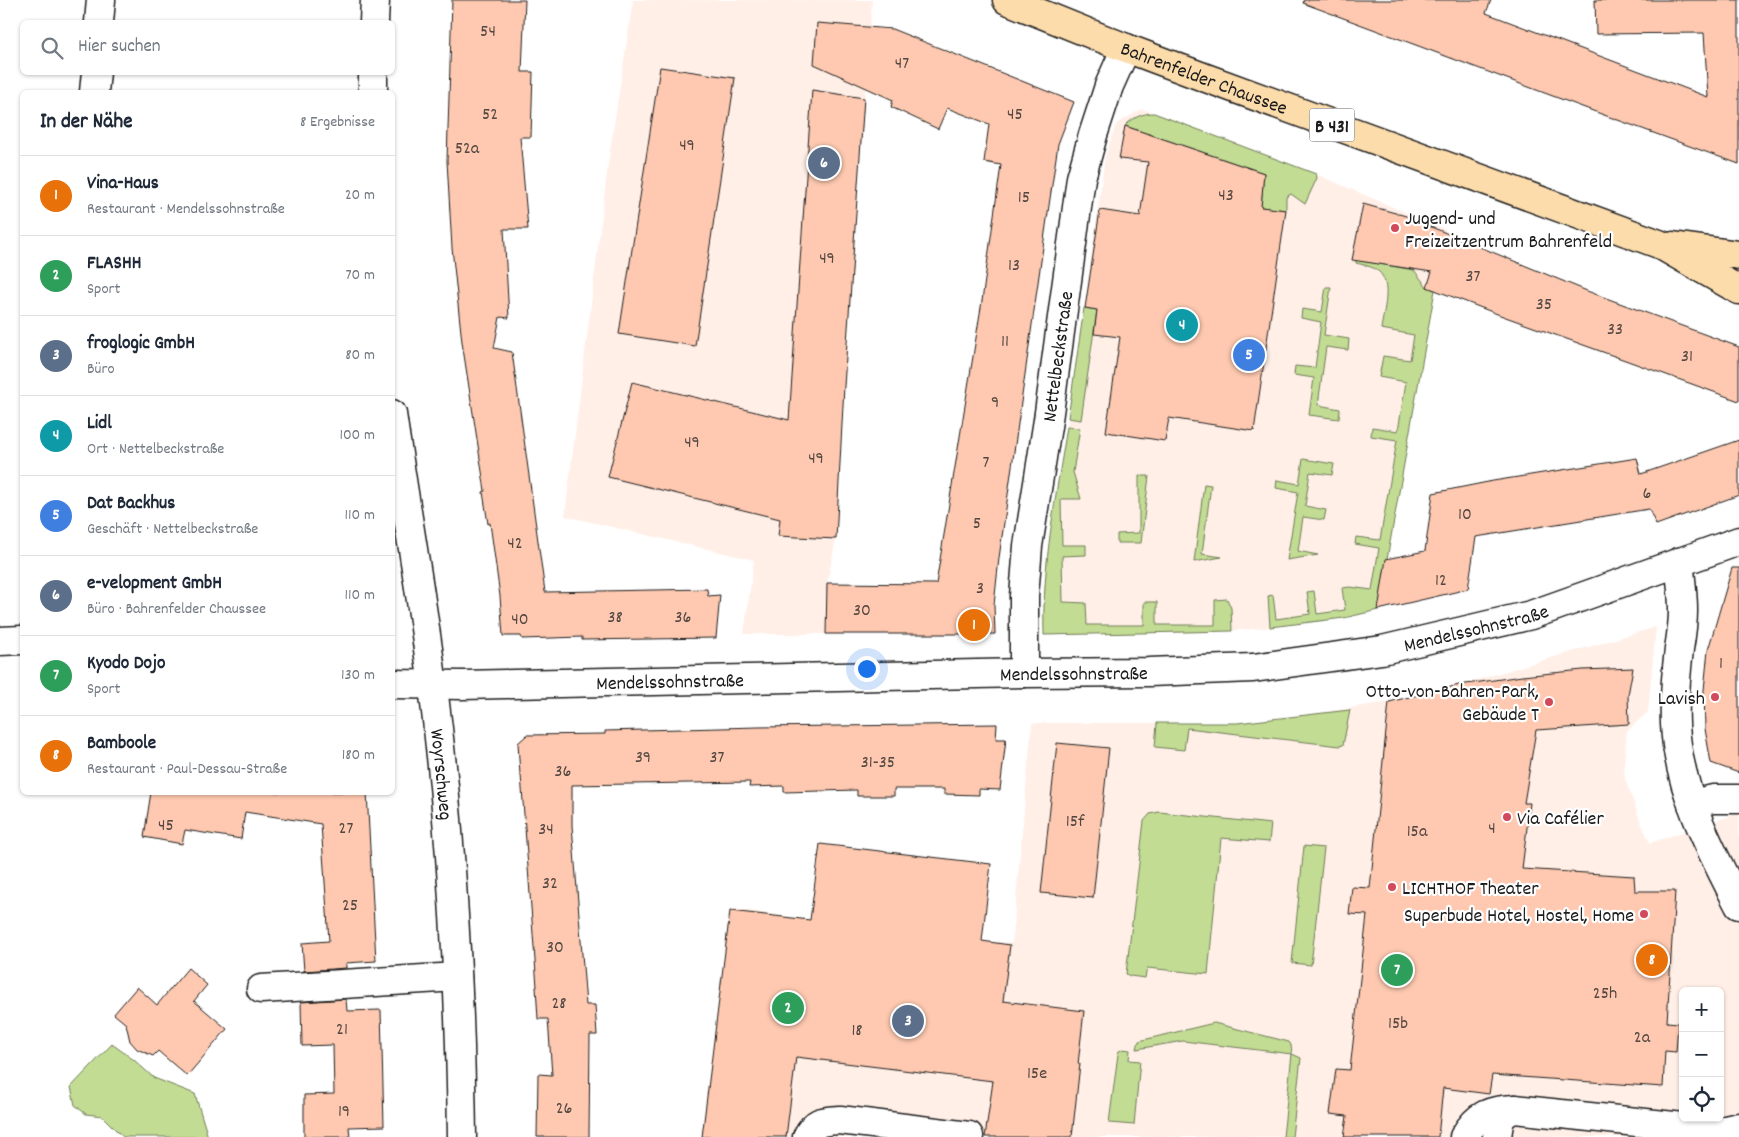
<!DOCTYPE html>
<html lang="de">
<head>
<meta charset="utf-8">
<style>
  :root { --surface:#fff; --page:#f2f2f3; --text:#1f2937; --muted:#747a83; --line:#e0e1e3; --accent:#d1495b }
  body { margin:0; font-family:Dekko,sans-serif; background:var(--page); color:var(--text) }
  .controls { position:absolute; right:15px; bottom:15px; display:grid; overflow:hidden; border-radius:8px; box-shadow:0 1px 4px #0004 }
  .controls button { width:45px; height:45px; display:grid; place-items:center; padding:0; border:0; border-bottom:1px solid var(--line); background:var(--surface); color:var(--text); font:25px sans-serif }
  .you { position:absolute; left:866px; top:668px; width:18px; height:18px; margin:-12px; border:4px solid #fff; border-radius:50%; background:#1a73e8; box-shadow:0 0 0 8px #1a73e833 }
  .badge { display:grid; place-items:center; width:32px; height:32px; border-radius:50%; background:var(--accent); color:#fff; font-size:16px; font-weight:700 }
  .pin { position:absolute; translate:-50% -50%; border:2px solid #fff; box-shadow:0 1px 5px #0006 }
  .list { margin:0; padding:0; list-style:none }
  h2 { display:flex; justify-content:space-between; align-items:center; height:65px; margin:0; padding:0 20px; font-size:21px }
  h2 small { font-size:16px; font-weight:400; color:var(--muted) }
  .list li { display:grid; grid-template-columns:32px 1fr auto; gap:15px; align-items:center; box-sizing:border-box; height:80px; padding:0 20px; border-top:1px solid var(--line) }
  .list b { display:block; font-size:19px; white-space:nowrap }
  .list p { margin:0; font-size:16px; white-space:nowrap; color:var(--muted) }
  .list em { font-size:16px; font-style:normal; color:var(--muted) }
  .icon { flex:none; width:28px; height:28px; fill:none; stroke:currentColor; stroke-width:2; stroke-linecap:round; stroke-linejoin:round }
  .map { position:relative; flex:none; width:1739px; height:1137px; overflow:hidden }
  .search { position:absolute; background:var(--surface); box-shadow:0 1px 4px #0004; left:20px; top:20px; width:375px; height:55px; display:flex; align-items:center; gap:12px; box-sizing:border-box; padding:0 18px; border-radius:8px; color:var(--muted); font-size:19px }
  .panel { position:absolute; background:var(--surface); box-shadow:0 1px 4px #0004; left:20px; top:90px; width:375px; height:705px; border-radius:8px }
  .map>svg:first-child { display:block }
  .built { fill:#ffefe7; fill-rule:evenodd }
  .green { fill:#c2dc93; stroke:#6f7c58 }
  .building { fill:#fec9b0; stroke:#1c1c1c }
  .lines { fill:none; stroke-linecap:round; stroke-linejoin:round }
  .minor-casing { stroke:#1c1c1c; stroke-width:31 }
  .major-casing { stroke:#1c1c1c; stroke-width:31 }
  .minor { stroke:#fff; stroke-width:28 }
  .major { stroke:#fddcac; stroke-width:28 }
  .poi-dot { fill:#d1495b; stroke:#fff; stroke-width:2 }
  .labels { text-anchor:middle; stroke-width:4.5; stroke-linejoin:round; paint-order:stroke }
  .number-label { font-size:18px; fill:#544741 }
  .shield { fill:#fff; stroke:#606060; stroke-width:1 }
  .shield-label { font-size:19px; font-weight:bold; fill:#1c1c1c }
  .street-label { font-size:20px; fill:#1c1c1c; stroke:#fff }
  .poi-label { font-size:20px; fill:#1c1c1c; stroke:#fff; text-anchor:start }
</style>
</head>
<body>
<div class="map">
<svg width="1739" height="1137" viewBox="0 0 1739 1137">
  <rect width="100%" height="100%" fill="#fff"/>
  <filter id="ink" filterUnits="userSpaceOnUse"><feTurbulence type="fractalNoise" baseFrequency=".02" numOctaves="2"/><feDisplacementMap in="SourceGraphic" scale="10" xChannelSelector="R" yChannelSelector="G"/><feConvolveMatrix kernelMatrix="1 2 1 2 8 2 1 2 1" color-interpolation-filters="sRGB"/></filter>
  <g filter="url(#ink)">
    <!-- built -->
    <path class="built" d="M630,0H872L842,413L836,539L827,583L826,634H744L754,560L565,516L609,157L633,2Z
      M1142,109L1161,115L1316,174L1446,230L1427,287L1435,290L1378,610L1344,618L1275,627L1215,632L1044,635L1043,605L1046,565L1081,332L1105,157L1116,124Z
      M1656,627L1648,712L1627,731L1624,764L1625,779L1640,820L1650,843L1739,813V1137H701L730,908L810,920L982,941L1012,943L1032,723H1237L1298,716L1389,702L1459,685ZM1683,991H1720V1118H1683Z"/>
    <!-- green -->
    <path class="green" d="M1154,113L1316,174L1317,178L1305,204L1291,194L1286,197V210L1261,207L1264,173L1125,126C1132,118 1143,113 1154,113Z
      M1356,260L1414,270L1427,287L1435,290L1378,610L1344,618L1270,627L1268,596L1273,595L1276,619L1310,614L1307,592L1314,591L1317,614L1345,610L1342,588L1350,587L1372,590L1379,548L1355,544L1356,537L1380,540L1397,440L1371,436L1372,427L1398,431L1406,382L1379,377L1383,356L1410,360L1414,335L1381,329C1383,313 1393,283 1378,271C1372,266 1363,265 1356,263Z
      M1326,287H1331L1324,335L1349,339L1348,350L1326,347L1318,405L1340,409L1339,419L1309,415L1314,378L1294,375L1295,366L1315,368L1321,322L1301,318L1302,309L1322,312Z
      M1084,308L1097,310L1081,420L1068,418Z
      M1067,427L1080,428L1073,472L1081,499H1061L1062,545H1086V555L1062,556L1063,602L1086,603L1087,625H1144V602H1157V625H1215V600L1227,599L1231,608L1232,631L1044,635C1042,565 1056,496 1067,427Z
      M1303,459L1334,464L1332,475L1310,472L1305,506L1326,510L1324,520L1303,517L1298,551L1318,555L1287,560L1298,492L1276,488L1277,480L1299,484Z
      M1139,476H1149L1141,543H1117V534L1139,533Z
      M1204,484L1211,485L1202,554L1222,557L1194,562Z
      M1350,710L1343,745L1340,746L1187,728L1184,750L1155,747L1157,723H1237Z
      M1159,812L1271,824L1269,842L1221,838L1208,974L1147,968L1145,978L1130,976L1126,974L1144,821L1150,814Z
      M1304,846L1324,848L1311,965L1292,963Z
      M1214,1023L1289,1042L1291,1045L1292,1054L1301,1058L1292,1137H1283L1292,1054L1183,1041L1137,1049L1139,1041Z
      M112,1044L134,1060L154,1078L195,1094L208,1137H123L102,1116L86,1114L81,1110L75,1105L71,1087Z
      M1123,1049L1130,1050L1129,1060L1140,1061L1134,1125L1109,1123L1118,1054L1119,1051Z"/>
    <!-- building -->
    <path class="building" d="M452,0H525L522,72H533L531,137H520L528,229H504L509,318L500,317L494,348L512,352L545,592L707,589L708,596L720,595L716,638L582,640V637L522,639L521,636H503L500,596L490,523L488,524L483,492L485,491L462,342L452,248L447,161Z
      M1304,0H1491L1486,13L1708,97L1704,33L1596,34L1595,0H1739V164L1593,111L1303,3Z
      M817,23L892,29L1074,102L1058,144L1046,226L999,558L994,605L995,634H826L827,583L936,584L982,301L1001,165L984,162L989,124L947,108L938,129L891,107L893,100L814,64Z
      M660,67L735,78L695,346L619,334Z
      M812,90L864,98L844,386L836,539L778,536L780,519L608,477L632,382L789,420Z
      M1125,126L1264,173L1261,207L1286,210L1254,431L1169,418L1165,441L1106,432L1120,337L1094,334L1097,310L1085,308L1100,210L1140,216L1148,162L1119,159Z
      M1363,204L1424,221V224L1587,291L1739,347V401L1500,315L1427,287L1432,272L1352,260Z
      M1739,440V495L1656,525L1649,509L1476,537L1468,589L1378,610L1386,559L1425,551L1433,493L1493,481L1637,458L1641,474Z
      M1732,568H1739V773L1711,763L1705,729L1704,690L1708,650Z
      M1633,668L1628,695L1629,724L1536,730L1524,803H1530L1522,869L1634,876L1635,891H1675L1667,1022L1678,1023L1676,1052L1665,1051L1663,1087L1492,1075L1489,1094L1443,1088L1438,1137H1344L1347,1116L1330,1114L1336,1069L1350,1070L1367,915L1349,914L1352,887L1370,888L1389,702L1459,685L1522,676L1583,670Z
      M997,724L996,739H1006L1000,790L979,789V795L944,794V789H894V796H857V790L784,792V786L749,787L750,782L572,785V825L586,1005H595L597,1035H590L589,1137H537L538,1074L552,1075L548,1019H538L536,987H537L521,775H520L518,743L527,735L605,734V731L758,727Z
      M1057,743L1109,748L1093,898L1041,893Z
      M151,792H367L376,961L346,963V968L304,971L302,943L329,941L321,824L245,812L241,839L185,830L182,844L144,837Z
      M820,844L991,864L982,941L1010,945L1003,1001L1084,1011L1078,1064H1080L1072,1137H985L993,1081L796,1057L786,1137H702L730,911L810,920Z
      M188,968L207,985L194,1001L227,1029L187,1076L158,1051L153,1056L137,1049L130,1041L126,1024L114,1014L137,987L157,1005Z
      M346,999L347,1011L381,1010L384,1126L349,1127L350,1137H304V1095L334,1094L333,1045L302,1046L301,1002Z"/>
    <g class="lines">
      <!-- minor casing -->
      <g class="minor-casing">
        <g id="minor">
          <path d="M99,22L101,0"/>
          <path d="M374,22L375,0"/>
          <path d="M94,92L96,72"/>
          <path d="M373,92V72"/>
          <path id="s1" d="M392,414C405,505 422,596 433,687C452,836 460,987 462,1137"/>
          <path d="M1679,562C1681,578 1683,595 1683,611C1683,624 1681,637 1679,649C1676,674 1674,699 1675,724C1678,789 1710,849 1739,905"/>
          <path d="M0,641L22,640"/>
          <path id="s2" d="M1024,673V596L1028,546L1048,420L1081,178L1093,135L1109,86L1126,48"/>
          <path id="s3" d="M392,684L463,685L1024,673L1149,672L1253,668L1382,650L1531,615L1739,541"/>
          <path d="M1692,804L1713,799H1739"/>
          <path d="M261,989L457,977"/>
          <path d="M807,1137C815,1120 823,1121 840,1120L969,1136"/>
          <path d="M1464,1137C1477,1114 1490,1110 1515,1109L1721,1131L1739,1127"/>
          <path d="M1497,1137C1499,1121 1499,1114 1515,1109"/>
        </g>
      </g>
      <!-- major casing -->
      <g class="major-casing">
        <g id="major">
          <path id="s4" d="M1007,0L1126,48L1206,78L1659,244L1739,290"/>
          <path d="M1673,246L1739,255"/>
        </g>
      </g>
      <!-- minor -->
      <use href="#minor" class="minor"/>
      <!-- major -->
      <use href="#major" class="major"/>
    </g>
  </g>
  <!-- markers -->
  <g class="poi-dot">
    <circle cx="1395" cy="228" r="5"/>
    <circle cx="1715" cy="697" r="5"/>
    <circle cx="1549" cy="702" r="5"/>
    <circle cx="1507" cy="817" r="5"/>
    <circle cx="1392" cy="887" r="5"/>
    <circle cx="1644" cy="914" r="5"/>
  </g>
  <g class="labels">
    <!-- number labels -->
    <g class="number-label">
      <text x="488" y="36">54</text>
      <text x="902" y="68">47</text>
      <text x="490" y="119">52</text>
      <text x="1015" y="119">45</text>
      <text x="687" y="150">49</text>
      <text x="467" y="153">52a</text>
      <text x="1226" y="200">43</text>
      <text x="1024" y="202">15</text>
      <text x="827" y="263">49</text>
      <text x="1014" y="270">13</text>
      <text x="1473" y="281">37</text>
      <text x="1544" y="309">35</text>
      <text x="1615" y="334">33</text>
      <text x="1005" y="346">11</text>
      <text x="1687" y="361">31</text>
      <text x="995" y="407">9</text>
      <text x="692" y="447">49</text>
      <text x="816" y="463">49</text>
      <text x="986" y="467">7</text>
      <text x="1647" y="498">6</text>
      <text x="1465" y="519">10</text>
      <text x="977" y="528">5</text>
      <text x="515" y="548">42</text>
      <text x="1441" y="585">12</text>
      <text x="980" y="593">3</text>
      <text x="862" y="615">30</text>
      <text x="615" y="622">38</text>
      <text x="683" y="622">36</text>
      <text x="520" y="624">40</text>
      <text x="1721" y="668">1</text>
      <text x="643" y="762">39</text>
      <text x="717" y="762">37</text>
      <text x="878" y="767">31-35</text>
      <text x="563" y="776">36</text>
      <text x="1075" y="826">15f</text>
      <text x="166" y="830">45</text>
      <text x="346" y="833">27</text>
      <text x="1492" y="833">4</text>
      <text x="546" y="834">34</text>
      <text x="1417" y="836">15a</text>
      <text x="550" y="888">32</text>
      <text x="350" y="910">25</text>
      <text x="555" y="952">30</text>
      <text x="1605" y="998">25h</text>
      <text x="559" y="1008">28</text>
      <text x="1398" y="1028">15b</text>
      <text x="342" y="1034">21</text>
      <text x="857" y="1035">18</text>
      <text x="1642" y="1042">2a</text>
      <text x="1037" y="1078">15e</text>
      <text x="564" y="1113">26</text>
      <text x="344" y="1116">19</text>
    </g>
    <!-- shield labels -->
    <rect class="shield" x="1309.5" y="108.5" width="45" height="33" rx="4"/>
    <g class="shield-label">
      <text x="1332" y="132">B 431</text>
    </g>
    <!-- street labels -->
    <g class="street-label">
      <text dy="7" stroke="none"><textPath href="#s4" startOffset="212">Bahrenfelder Chaussee</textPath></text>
      <text dy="7" stroke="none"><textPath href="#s2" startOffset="319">Nettelbeckstraße</textPath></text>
      <text dy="7" stroke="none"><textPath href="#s3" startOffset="1088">Mendelssohnstraße</textPath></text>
      <text dy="7" stroke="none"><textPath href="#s3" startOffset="682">Mendelssohnstraße</textPath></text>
      <text dy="7" stroke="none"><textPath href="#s3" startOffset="278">Mendelssohnstraße</textPath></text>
      <text dy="7" stroke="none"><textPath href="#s1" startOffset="364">Woyrschweg</textPath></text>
    </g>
    <!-- poi labels -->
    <g class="poi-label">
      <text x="1405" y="224">Jugend- und<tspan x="1405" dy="23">Freizeitzentrum Bahrenfeld</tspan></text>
      <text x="1539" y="697" text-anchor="end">Otto-von-Bahren-Park,<tspan x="1539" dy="23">Gebäude T</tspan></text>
      <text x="1705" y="704" text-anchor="end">Lavish</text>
      <text x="1517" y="824">Via Cafélier</text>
      <text x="1402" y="894">LICHTHOF Theater</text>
      <text x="1634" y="921" text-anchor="end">Superbude Hotel, Hostel, Home</text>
    </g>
  </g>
</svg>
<div class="controls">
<button>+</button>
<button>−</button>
<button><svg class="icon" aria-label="locate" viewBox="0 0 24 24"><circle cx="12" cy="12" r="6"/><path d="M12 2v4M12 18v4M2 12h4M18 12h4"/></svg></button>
</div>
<div class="you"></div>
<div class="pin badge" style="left:974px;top:625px;background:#e8710a">1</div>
<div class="pin badge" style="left:788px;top:1008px;background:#2e9e5b">2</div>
<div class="pin badge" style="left:908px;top:1021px;background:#5c6f8a">3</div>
<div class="pin badge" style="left:1182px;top:325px;background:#0f9aa8">4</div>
<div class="pin badge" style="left:1249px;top:355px;background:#3f7fe0">5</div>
<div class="pin badge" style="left:824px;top:163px;background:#5c6f8a">6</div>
<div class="pin badge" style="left:1397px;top:970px;background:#2e9e5b">7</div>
<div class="pin badge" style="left:1652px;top:960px;background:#e8710a">8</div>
<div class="search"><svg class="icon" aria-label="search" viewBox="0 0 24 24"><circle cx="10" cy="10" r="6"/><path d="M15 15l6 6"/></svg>Hier suchen</div>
<section class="panel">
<h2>In der Nähe<small>8 Ergebnisse</small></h2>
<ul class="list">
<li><span class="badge" style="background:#e8710a">1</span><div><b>Vina-Haus</b><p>Restaurant · Mendelssohnstraße</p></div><em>20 m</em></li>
<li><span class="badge" style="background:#2e9e5b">2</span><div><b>FLASHH</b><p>Sport</p></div><em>70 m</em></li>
<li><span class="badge" style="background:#5c6f8a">3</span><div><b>froglogic GmbH</b><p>Büro</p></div><em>80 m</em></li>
<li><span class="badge" style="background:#0f9aa8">4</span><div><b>Lidl</b><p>Ort · Nettelbeckstraße</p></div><em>100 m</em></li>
<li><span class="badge" style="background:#3f7fe0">5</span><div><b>Dat Backhus</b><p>Geschäft · Nettelbeckstraße</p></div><em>110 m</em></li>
<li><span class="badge" style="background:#5c6f8a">6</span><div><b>e-velopment GmbH</b><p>Büro · Bahrenfelder Chaussee</p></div><em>110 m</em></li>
<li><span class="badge" style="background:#2e9e5b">7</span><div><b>Kyodo Dojo</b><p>Sport</p></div><em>130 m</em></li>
<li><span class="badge" style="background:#e8710a">8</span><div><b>Bamboole</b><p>Restaurant · Paul-Dessau-Straße</p></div><em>180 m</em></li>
</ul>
</section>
</div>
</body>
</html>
